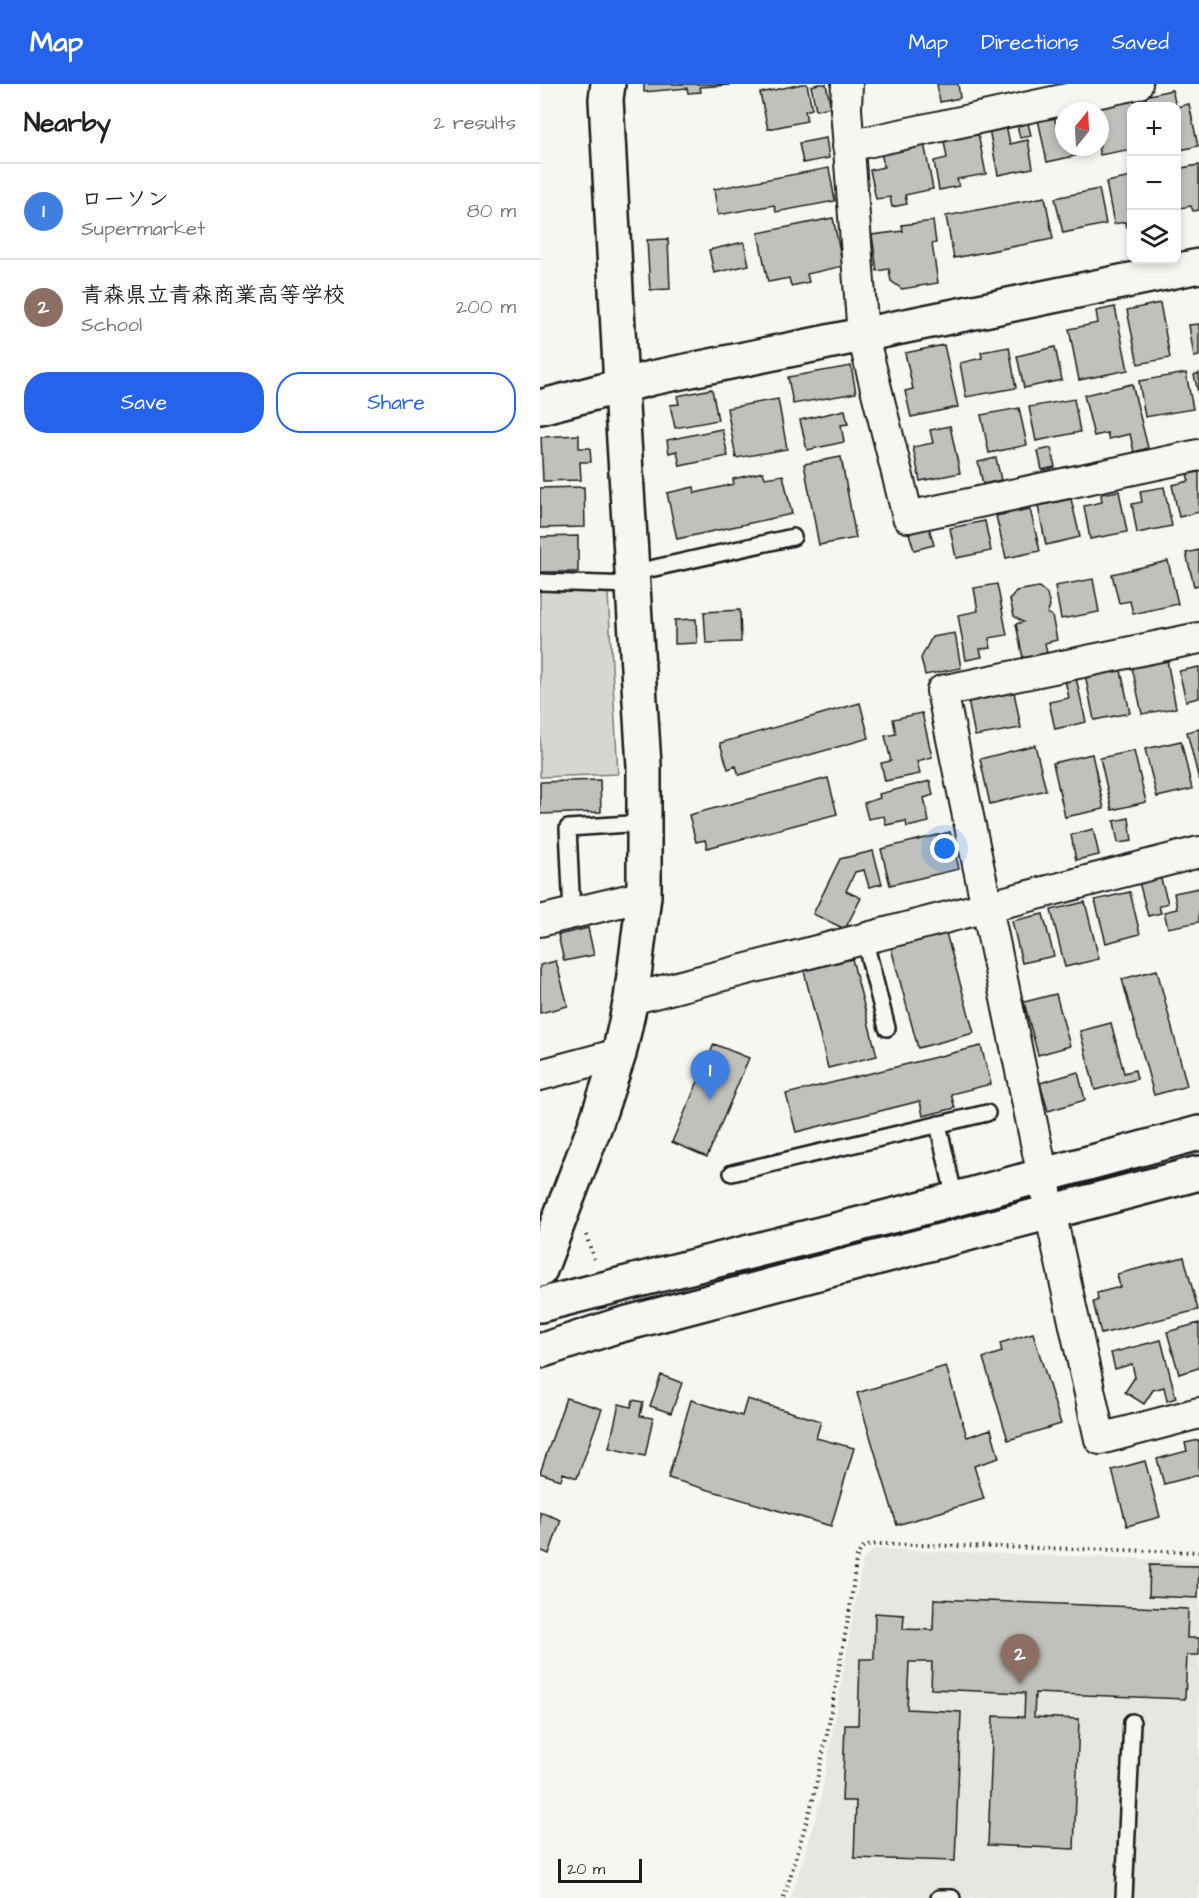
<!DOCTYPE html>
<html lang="en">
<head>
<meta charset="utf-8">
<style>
  :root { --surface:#fff; --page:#f2f2f2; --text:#222; --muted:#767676; --line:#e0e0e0; --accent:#2563eb }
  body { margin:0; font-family:"Architects Daughter","Klee One",sans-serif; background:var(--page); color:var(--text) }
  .controls { position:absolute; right:18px; top:18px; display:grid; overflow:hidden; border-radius:12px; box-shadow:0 3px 9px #0003 }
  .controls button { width:54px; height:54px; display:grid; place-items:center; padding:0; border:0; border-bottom:2px solid var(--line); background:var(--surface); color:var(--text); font:30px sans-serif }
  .compass { position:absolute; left:515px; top:18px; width:54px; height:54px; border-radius:50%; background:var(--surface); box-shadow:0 3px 9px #0003; rotate:18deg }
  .scale { position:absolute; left:18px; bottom:15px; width:84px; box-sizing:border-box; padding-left:6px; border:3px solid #1c1c1c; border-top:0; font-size:16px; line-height:21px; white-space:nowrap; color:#1c1c1c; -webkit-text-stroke:4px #f6f6f2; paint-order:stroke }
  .you { position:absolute; left:405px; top:765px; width:21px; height:21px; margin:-15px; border:4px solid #fff; border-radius:50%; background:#1a73e8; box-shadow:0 0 0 9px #1a73e833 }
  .badge { display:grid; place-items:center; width:39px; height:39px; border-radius:50%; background:var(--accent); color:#fff; font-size:20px; font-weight:700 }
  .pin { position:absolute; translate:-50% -50px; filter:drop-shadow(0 2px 3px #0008) }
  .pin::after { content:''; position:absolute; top:32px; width:21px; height:18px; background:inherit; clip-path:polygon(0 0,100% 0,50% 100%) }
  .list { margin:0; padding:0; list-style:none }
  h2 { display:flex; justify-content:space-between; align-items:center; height:78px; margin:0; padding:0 24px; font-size:26px }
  h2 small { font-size:20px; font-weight:400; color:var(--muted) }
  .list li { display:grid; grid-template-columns:39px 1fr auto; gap:18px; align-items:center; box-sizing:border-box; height:96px; padding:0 24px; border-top:2px solid var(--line) }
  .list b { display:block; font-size:22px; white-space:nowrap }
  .list p { margin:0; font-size:20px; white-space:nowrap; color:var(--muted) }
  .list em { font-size:20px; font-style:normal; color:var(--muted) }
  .actions { display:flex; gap:12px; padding:18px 24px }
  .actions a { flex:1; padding:14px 0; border:2px solid var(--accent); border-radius:24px; text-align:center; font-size:21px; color:var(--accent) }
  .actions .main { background:var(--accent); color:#fff }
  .icon { flex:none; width:33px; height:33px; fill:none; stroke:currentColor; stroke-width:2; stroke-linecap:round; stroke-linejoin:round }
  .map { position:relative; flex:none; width:659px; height:1814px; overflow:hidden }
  header { display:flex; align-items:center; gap:36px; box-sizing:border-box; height:84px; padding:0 30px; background:var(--accent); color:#fff }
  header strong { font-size:28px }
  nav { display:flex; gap:33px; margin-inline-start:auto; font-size:21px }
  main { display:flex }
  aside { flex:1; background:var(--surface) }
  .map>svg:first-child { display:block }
  .built { fill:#e6e6e2 }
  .green { fill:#d6d6d2; stroke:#797977; stroke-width:1.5 }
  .building { fill:#c0c0bd; stroke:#1c1c1c; stroke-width:1.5 }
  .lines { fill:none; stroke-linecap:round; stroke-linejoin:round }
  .lane-casing { stroke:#1c1c1c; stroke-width:20 }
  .street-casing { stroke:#1c1c1c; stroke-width:34 }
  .secondary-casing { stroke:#1c1c1c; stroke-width:38 }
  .path { stroke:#1c1c1c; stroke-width:4; stroke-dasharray:1.5 4.5; stroke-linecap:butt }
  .lane { stroke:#f6f6f2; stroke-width:15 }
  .street { stroke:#f6f6f2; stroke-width:30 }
  .secondary { stroke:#f6f6f2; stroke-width:33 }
</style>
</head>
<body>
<header>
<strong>Map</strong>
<nav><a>Map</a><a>Directions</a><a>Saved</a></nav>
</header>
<main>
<aside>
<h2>Nearby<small>2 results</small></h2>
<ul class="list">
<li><span class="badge" style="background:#3f7fe0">1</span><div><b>ローソン</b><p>Supermarket</p></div><em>80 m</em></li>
<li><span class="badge" style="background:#8d6e63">2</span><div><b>青森県立青森商業高等学校</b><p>School</p></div><em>200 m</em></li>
</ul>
<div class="actions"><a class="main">Save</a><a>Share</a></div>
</aside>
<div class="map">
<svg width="659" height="1814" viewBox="0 0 659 1814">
  <rect width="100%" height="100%" fill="#f6f6f2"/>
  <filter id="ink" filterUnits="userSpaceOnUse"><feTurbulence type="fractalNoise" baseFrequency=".0167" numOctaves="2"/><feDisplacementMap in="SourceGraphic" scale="12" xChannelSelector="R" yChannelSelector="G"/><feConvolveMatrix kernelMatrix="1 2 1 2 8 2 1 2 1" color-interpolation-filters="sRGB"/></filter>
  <g filter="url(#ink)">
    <!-- built -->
    <path class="built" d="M334,1465L659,1477V1814H251L280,1719L323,1476Z"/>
    <!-- green -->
    <path class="green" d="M0,507L68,509L78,690L0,693Z"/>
    <!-- building -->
    <path class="building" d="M104,0H189V1L160,3L161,8L148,9L147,4L104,8Z
      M262,0H267L272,25L265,27L267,37L228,45L220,9Z
      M279,0H286L291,23L276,26L271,2Z
      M397,0H418L420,14L400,18Z
      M632,6L636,22H608L605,12Z
      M595,15L596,22H592V65L560,71L558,63H560V27H552L551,23Z
      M649,20L658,62L636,67V23Z
      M514,31L516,41L524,39V63H542L544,70L507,78L498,35Z
      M487,34L491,52L480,54L476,36Z
      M466,41L470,60L488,56L493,84L458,91L449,45Z
      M438,50L446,90L417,95L419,102L399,106L394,77L407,74L404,57Z
      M286,54L289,74L263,79L259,59Z
      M384,59L393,105L365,111L367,120L352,123L350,113L336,115L330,86L344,83L341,67Z
      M659,81V126L653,127L651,122L640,124L636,107V85Z
      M289,84L295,117L236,128L234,121L178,131L174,105Z
      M592,93V142L587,143L585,138L574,140L566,98Z
      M559,105L566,140L523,149L515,114Z
      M505,113L513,155L414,174L406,132Z
      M293,134L303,182L267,190L269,198L251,202L249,194L228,198L218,149Z
      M393,137L396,159L392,160L398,199L362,205L351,197L349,185L337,187L332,151L363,147L362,141Z
      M128,155L130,205L110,206L107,156Z
      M204,158L209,181L174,189L169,166Z
      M620,219L630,274L598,280L587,226Z
      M575,223L588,286L539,296L529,245L558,239L556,227Z
      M659,240V272L654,273L649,241Z
      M404,261L418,323L371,333L365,307L373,305L365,269Z
      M469,263L476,304L426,313L420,279L442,274L441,268Z
      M515,263L522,296L484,304L477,272Z
      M311,282L316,309L253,320L248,293Z
      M646,289L653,325L605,333L599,297Z
      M659,289V312L654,291Z
      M592,300L608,364L594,368L590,350L569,355L567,349L554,352L544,311Z
      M172,305L178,336L135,344L130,321L139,320L137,312Z
      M238,315L247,365L196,374L187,324Z
      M534,315L540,348L496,357L489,323Z
      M479,324L487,361L449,369L441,331Z
      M305,326L308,340L301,341L304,358L267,366L260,336Z
      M410,342L420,389L380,397L373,363L393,359L390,346Z
      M182,345L188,372L140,382L137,367L129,369L127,356Z
      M39,351V364H50L51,378H40L41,396L3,397L1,353Z
      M511,364L515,383L502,386L498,367Z
      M301,373L316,454L279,461L264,380Z
      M456,374L461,396L443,400L438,378Z
      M223,388L225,394L243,391L252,430L137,455L127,409L154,403L155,409L194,400L193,395Z
      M659,388V428L639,433L632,401L649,397L647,390Z
      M44,403L45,443L0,444V404Z
      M624,403L632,442L597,449L592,420L602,418L600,407Z
      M579,407L587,448L550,455L544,422L562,418L561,410Z
      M531,415L540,453L506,461L498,422Z
      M490,425L500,467L466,474L456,432Z
      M445,437L451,467L416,474L410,444Z
      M388,440L394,461L374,466L368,446Z
      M38,452V488H0V453Z
      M659,466V501L654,502L646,469Z
      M628,477L638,520L593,530L590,517L579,519L572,490Z
      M553,495L559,528L521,535L515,502Z
      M457,500L467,551L449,554L451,564L440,565L442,573L426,576L418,531L438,527L434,504Z
      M499,503L507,510L510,523L507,529L512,532L517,556L505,559L507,569L483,574L476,540L483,538L474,532L470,516L476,507Z
      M200,526L201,558L166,559L164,528Z
      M156,535L157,559L135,560V536Z
      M415,549L421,584L385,591L381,574L392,553Z
      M627,576L636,624L602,630L592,583Z
      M580,582L590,629L554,636L545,590Z
      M659,583V614L646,617L639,587Z
      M536,594L546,638L515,645L509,618L529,614L525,596Z
      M474,608L481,644L435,652L428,616Z
      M320,619L329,654L199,691L196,682L188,685L180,659Z
      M382,629L392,673L377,677L380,690L345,697L341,679L351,677L345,652L356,650L353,635Z
      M659,645V696L647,648Z
      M641,657L652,705L617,713L605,665Z
      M495,661L506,706L450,720L440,675Z
      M594,667L606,718L572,726L560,674Z
      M552,670L564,725L525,733L513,679Z
      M288,694L297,730L167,764L165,756L156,758L149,731Z
      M60,696L61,728L0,730V698Z
      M390,697L393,711L384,714L389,738L367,743L366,737L346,741L344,732L328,735L324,719L340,714L339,710Z
      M589,734L592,757L578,759L574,737Z
      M553,745L559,771L536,776L531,751Z
      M410,748L419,785L350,801L341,765Z
      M333,767L342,800L329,803L324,786L315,788L306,807L321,814L305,845L273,830L300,775Z
      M620,792L628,819L619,822L621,829L608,832L599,798Z
      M659,804V838L628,844L624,828L637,825L634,809Z
      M590,808L600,850L566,859L555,816Z
      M545,818L559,875L525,883L511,826Z
      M503,830L514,872L482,879L472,837Z
      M48,844L54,871L24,877L18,851Z
      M406,849L434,949L378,964L351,864Z
      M312,875L337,972L288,984L264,887Z
      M16,877L28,922L0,929V881Z
      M617,886L647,1002L614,1011L582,895Z
      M516,910L530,962L498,971L484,918Z
      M571,939L584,989L595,986L597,995L555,1006L540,947Z
      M174,960L209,974L167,1073L132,1058Z
      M441,962L451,1000L411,1010L415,1024L383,1032L380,1017L256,1048L246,1010Z
      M538,988L545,1016L508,1027L500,999Z
      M644,1173L658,1226L561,1250L553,1218L558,1216L557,1209L580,1203L577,1190Z
      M659,1239V1284L639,1290L627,1248Z
      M493,1249L521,1340L468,1356L443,1274L462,1268L460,1259Z
      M621,1256L636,1314L627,1317L624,1303L613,1306L604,1320L585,1308L595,1293L592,1280L575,1285L571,1269Z
      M406,1282L427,1353L451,1345L459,1374L434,1382L444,1415L357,1441L317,1309Z
      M121,1291L142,1299L131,1329L110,1322Z
      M26,1314L62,1325L37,1394L23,1389L21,1396L0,1389Z
      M207,1315L281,1337L276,1354L314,1364L291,1442L128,1394L151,1316L202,1332Z
      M93,1316L103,1318L100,1332L113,1334L105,1372L69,1364L79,1320L91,1323Z
      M659,1356V1391L624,1400L617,1375L647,1367L645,1359Z
      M605,1377L620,1433L587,1442L572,1386Z
      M0,1428L21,1436L9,1470L0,1466Z
      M610,1481L659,1482L658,1514L609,1512Z
      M394,1515L648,1525L647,1554H659V1571H647L645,1615L495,1609L494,1633L539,1635L534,1765L448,1761L453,1632L484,1633L485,1609L391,1605L392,1578H369L367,1625L421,1628L415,1777L314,1774L316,1717H302L305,1641H318L320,1575H334L335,1529L364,1531L363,1545L393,1546Z"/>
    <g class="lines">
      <!-- lane casing -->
      <g class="lane-casing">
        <path id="lane" d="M92,489L253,453
          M0,498L93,501
          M32,829L28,744L104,739
          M324,854L347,944
          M398,1040L415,1115
          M192,1089L447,1029
          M399,1814H412
          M584,1814L592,1638"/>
      </g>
      <!-- street casing -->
      <g class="street-casing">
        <path id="street" d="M307,0L306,25L323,252L368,433L659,371
          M308,62L597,0
          M659,554L402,607L517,1160L560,1355L659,1329
          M0,837L104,812
          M91,915L659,768
          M0,991L79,970"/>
      </g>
      <!-- secondary casing -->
      <g class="secondary-casing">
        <path id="secondary" d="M0,323L112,294L659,182
          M0,1186L56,1039L79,970L91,915L104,812V682L83,340L66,15L68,0
          M0,1221L375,1126L659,1049
          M0,1267L73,1243L659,1089"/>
      </g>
      <!-- path -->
      <path class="path" d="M46,1151L54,1175
        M244,1814L273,1715L287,1650L311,1518L316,1475L321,1465L327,1462L337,1460L659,1468"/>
      <!-- lane -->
      <use href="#lane" class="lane"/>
      <!-- street -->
      <use href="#street" class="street"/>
      <!-- secondary -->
      <use href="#secondary" class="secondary"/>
    </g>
  </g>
</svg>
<div class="controls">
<button>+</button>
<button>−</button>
<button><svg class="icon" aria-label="layers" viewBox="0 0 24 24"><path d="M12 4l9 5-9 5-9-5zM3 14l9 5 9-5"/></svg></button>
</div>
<svg class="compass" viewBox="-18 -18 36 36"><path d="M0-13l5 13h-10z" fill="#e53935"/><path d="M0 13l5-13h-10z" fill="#767676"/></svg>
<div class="scale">20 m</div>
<div class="you"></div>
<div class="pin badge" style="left:170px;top:1016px;background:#3f7fe0">1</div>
<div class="pin badge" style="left:480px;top:1600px;background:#8d6e63">2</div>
</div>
</main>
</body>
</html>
